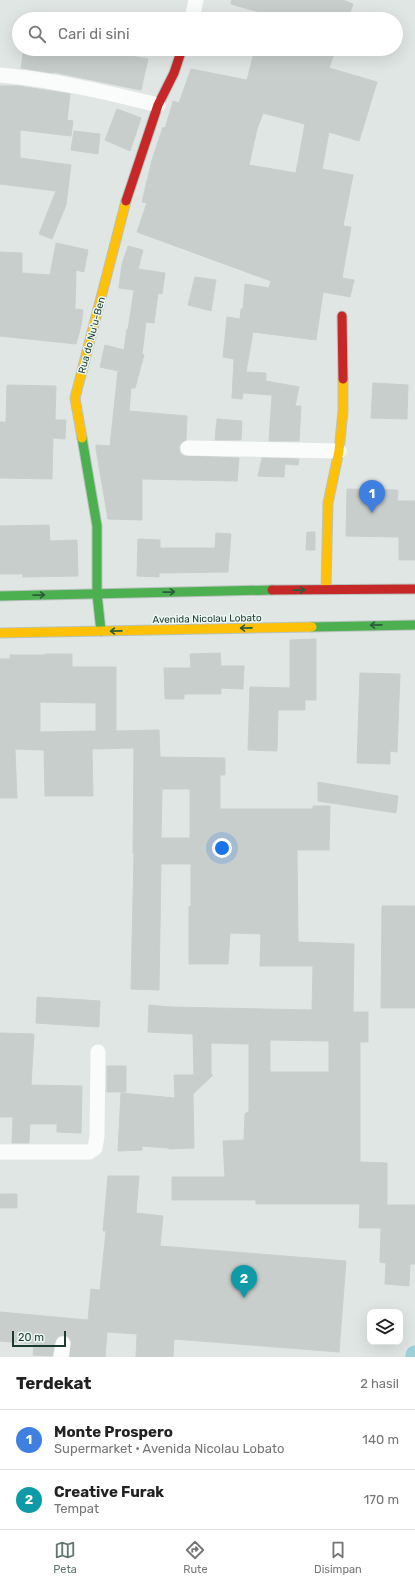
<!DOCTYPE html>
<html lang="id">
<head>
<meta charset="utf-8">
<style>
  :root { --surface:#fff; --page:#f2f2f2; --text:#222; --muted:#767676; --line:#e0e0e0; --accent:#617670 }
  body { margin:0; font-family:Rubik,sans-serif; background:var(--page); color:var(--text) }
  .controls { position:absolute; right:12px; bottom:12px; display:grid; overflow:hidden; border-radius:8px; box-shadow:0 4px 16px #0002 }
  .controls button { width:36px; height:36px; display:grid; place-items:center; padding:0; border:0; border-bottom:1px solid var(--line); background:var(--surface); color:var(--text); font:20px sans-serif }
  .scale { position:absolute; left:12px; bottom:10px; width:54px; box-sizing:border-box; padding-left:4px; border:2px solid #1d3a32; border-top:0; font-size:11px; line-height:14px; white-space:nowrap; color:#1d3a32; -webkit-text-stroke:3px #edf7f2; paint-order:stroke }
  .you { position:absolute; left:222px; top:848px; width:14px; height:14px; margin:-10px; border:3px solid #fff; border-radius:50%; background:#1a73e8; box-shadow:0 0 0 6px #1a73e833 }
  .badge { display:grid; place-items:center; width:26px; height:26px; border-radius:50%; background:var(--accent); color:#fff; font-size:13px; font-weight:700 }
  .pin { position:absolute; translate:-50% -33px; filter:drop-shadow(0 1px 2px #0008) }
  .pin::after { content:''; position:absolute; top:21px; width:14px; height:12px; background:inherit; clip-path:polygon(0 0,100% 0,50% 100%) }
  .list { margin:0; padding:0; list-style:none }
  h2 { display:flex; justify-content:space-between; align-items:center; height:52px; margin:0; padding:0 16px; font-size:17px }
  h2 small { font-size:13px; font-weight:400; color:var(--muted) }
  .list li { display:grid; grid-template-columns:26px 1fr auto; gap:12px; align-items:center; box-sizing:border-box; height:60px; padding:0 16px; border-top:1px solid var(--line) }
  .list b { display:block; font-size:15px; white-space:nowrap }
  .list p { margin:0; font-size:13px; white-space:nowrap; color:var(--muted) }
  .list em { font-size:13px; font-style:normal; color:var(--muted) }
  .icon { flex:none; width:22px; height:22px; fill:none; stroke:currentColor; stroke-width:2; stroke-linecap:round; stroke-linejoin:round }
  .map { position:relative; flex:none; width:415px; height:1357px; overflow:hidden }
  .search { position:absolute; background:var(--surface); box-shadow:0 4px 16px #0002; left:12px; right:12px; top:12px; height:44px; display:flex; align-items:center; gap:10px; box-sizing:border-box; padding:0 14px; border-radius:22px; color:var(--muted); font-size:15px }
  .sheet { height:172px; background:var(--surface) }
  nav { display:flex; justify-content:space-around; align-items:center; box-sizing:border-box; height:56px; border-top:1px solid var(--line); background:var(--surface); font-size:11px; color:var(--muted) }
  nav a { display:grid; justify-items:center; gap:2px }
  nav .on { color:var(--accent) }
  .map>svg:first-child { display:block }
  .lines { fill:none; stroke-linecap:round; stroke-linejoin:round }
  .canal { stroke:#9cd1d9; stroke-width:19 }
  .building { fill:#c7cecb; stroke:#c9cfcc; fill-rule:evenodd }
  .fast-casing { stroke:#b9c3bf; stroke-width:11 }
  .slow-casing { stroke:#b9c3bf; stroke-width:11 }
  .jam-casing { stroke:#b9c3bf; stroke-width:11 }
  .street { stroke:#fafbfb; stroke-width:15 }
  .fast { stroke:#4caf50; stroke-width:9 }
  .slow { stroke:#ffc107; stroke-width:9 }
  .jam { stroke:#c62828; stroke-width:9 }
  .oneway { stroke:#2b5d3b }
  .labels { text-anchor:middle; stroke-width:3; stroke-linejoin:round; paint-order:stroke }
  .street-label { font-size:10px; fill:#1d3a32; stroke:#edf7f2 }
</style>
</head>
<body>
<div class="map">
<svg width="415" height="1357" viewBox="0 0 415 1357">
  <rect width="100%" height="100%" fill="#e0e6e3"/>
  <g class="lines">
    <!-- canal -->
    <path class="canal" d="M415,1357V1355"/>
  </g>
  <!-- building -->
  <path class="building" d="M232,0H343L353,4L348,19H283L231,4Z
    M24,49H127L125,55L148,59L141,90L53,72V73L21,68Z
    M255,49H336L329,68L377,82L359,141L329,132L322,169L353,175L343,226L351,227L342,278L354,280L350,297L323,292L316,340L253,332L246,372L266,373V381L299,387L295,406H301L299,441H269L272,395L243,393L242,399L232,398L234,359L223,357L227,317L240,319L241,309H243L245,284L269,288L271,281L137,232L147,203L142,202L152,160L163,127L165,128L172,105L173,101L179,103L191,69L247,80ZM263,113L305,124L296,173L249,165L257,129Z
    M0,86H19L70,94L67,120L73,121L71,136L20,130V158L71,165L66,205L52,239L39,234L56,191L0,184Z
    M117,109L141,118L130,151L105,140Z
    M74,131L100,134L98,154L71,150Z
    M56,243L88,250L84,272L76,270L75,309L83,310L81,326L76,344L0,336V252L22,253V273L50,275Z
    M128,246L143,250L138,269L165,273L162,294L158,293L154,323L146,322L142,354L144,355L135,388H131L129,411L187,416L186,440L181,443L179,447L180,453L184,456L239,458L237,481L142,479V520L108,519L96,449V445L110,446L118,371L100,367L105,345L124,350L127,329L128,330L134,290L119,288L122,264Z
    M195,277L216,280L211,311L188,305Z
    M373,383L408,385L407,419L371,418Z
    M7,385L56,386L55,420H66L65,439L53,438L52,479L0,478V422H6Z
    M217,419L242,421L241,440H215Z
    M262,458L299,459L298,465L285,464L284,477L258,476Z
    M347,489L398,490L397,501H415V560H399V537L346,536Z
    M49,525L50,541L77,540L78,576L23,577V574H0V526Z
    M307,532H315V550H306Z
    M216,533L231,534L228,572L159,573V577L137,576L138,539L160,540V548H215Z
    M316,639V700H305V710H278L277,751L248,750L250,687L290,688V640Z
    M220,653L221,666H244L243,689L221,688V694H184V699H165L164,668H191L190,654Z
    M45,654H72V667H116V731L159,730L160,757L225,758V775H220V809H313V806H330L329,850H297L298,942L354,944L353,1012H368V1042H360V1162L387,1163V1205H415V1264H410L409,1286L385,1284L386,1263L380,1262L381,1228H359L360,1204H256V1200H172V1177H225L223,1141L244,1140L245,1114L249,1111V1044L211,1043V1075H213L193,1094L194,1148L169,1149V1148L142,1146V1150L118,1151L121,1093L175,1098L174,1075H194L193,1034L148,1032L149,1005L170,1007L312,1010L313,966H260L261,934L230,933L228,964H189V906L191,907V864H161L159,990L131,989L134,853H133L134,748L92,749L93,796H45L44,750L15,749L17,798H0V659H10V655H45ZM40,702L96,703V731L40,732ZM162,789H190V838H161ZM270,1040L329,1041V1072H270Z
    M360,673L400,674L397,752L390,751V764L357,763Z
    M318,782L398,796L396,813L318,801Z
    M382,906H415V1008H381Z
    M37,997L100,1001L99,1027L36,1023Z
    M0,1033L34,1034L31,1085L82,1086L81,1133L57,1132V1124H30L29,1143H12L13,1117H0Z
    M107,1066H126V1092H107Z
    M108,1176H139L136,1213L163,1216L160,1246L346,1261L339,1352L174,1339L173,1357H136L137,1334L107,1332L105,1357H70L71,1341L69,1337L65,1335L59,1336L56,1339L52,1356L33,1355L34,1344L0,1341V1312L88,1320L91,1289L100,1290L106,1231H103Z
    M0,1194H17V1208H0Z"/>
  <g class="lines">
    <!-- fast casing -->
    <g class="fast-casing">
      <path id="fast" d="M82,438L97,526V594L101,631
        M0,596L272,590
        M312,627L415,625"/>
    </g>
    <!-- slow casing -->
    <g class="slow-casing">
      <path id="slow" d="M82,438L75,398L126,201
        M326,589L328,503L339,451L343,411V379
        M0,633L312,627"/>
    </g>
    <!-- jam casing -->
    <g class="jam-casing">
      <path id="jam" d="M126,201L158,105L174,73L182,49
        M342,316L343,379
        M272,590L415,589"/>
    </g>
    <!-- street -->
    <path class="street" d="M192,19L196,0
      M0,75C55,80 105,92 158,105
      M188,448L339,451
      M0,1152H89L95,1148L97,1136L98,1052
      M61,1357L63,1344"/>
    <!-- fast -->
    <use href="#fast" class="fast"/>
    <!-- slow -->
    <use href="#slow" class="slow"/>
    <!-- jam -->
    <use href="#jam" class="jam"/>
  </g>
  <!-- one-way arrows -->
  <defs><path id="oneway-shaft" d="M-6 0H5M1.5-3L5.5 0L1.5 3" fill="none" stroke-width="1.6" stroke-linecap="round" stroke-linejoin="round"/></defs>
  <g class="oneway">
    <use href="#oneway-shaft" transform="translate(299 590) rotate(-1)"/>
    <use href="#oneway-shaft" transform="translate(169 592) rotate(-1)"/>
    <use href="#oneway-shaft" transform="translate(39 595) rotate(-1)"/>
    <use href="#oneway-shaft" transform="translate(376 625) rotate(179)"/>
    <use href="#oneway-shaft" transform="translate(246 628) rotate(179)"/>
    <use href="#oneway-shaft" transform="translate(116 631) rotate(179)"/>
  </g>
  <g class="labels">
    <!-- street labels -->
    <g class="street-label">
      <text transform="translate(91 335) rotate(-75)" y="4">Rua do Nu'u-Ben</text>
      <text transform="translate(207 618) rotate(-1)" y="4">Avenida Nicolau Lobato</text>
    </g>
  </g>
</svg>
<div class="controls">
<button><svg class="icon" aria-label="layers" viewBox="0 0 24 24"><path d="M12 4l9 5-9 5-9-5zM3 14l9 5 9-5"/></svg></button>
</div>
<div class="scale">20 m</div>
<div class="you"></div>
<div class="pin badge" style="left:372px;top:513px;background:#3f7fe0">1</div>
<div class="pin badge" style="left:244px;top:1298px;background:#0f9aa8">2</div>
<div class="search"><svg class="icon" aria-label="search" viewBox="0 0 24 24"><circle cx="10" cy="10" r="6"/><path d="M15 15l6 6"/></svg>Cari di sini</div>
</div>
<section class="sheet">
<h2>Terdekat<small>2 hasil</small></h2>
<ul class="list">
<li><span class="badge" style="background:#3f7fe0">1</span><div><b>Monte Prospero</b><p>Supermarket · Avenida Nicolau Lobato</p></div><em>140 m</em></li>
<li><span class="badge" style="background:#0f9aa8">2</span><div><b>Creative Furak</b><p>Tempat</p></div><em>170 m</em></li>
</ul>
</section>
<nav>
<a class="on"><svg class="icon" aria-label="map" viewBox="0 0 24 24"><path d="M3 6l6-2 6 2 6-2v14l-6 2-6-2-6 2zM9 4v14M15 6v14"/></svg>Peta</a>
<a><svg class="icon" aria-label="directions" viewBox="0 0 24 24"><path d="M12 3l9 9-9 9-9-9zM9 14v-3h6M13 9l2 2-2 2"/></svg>Rute</a>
<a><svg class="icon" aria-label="saved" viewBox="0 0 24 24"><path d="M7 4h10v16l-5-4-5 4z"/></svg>Disimpan</a>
</nav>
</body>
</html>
